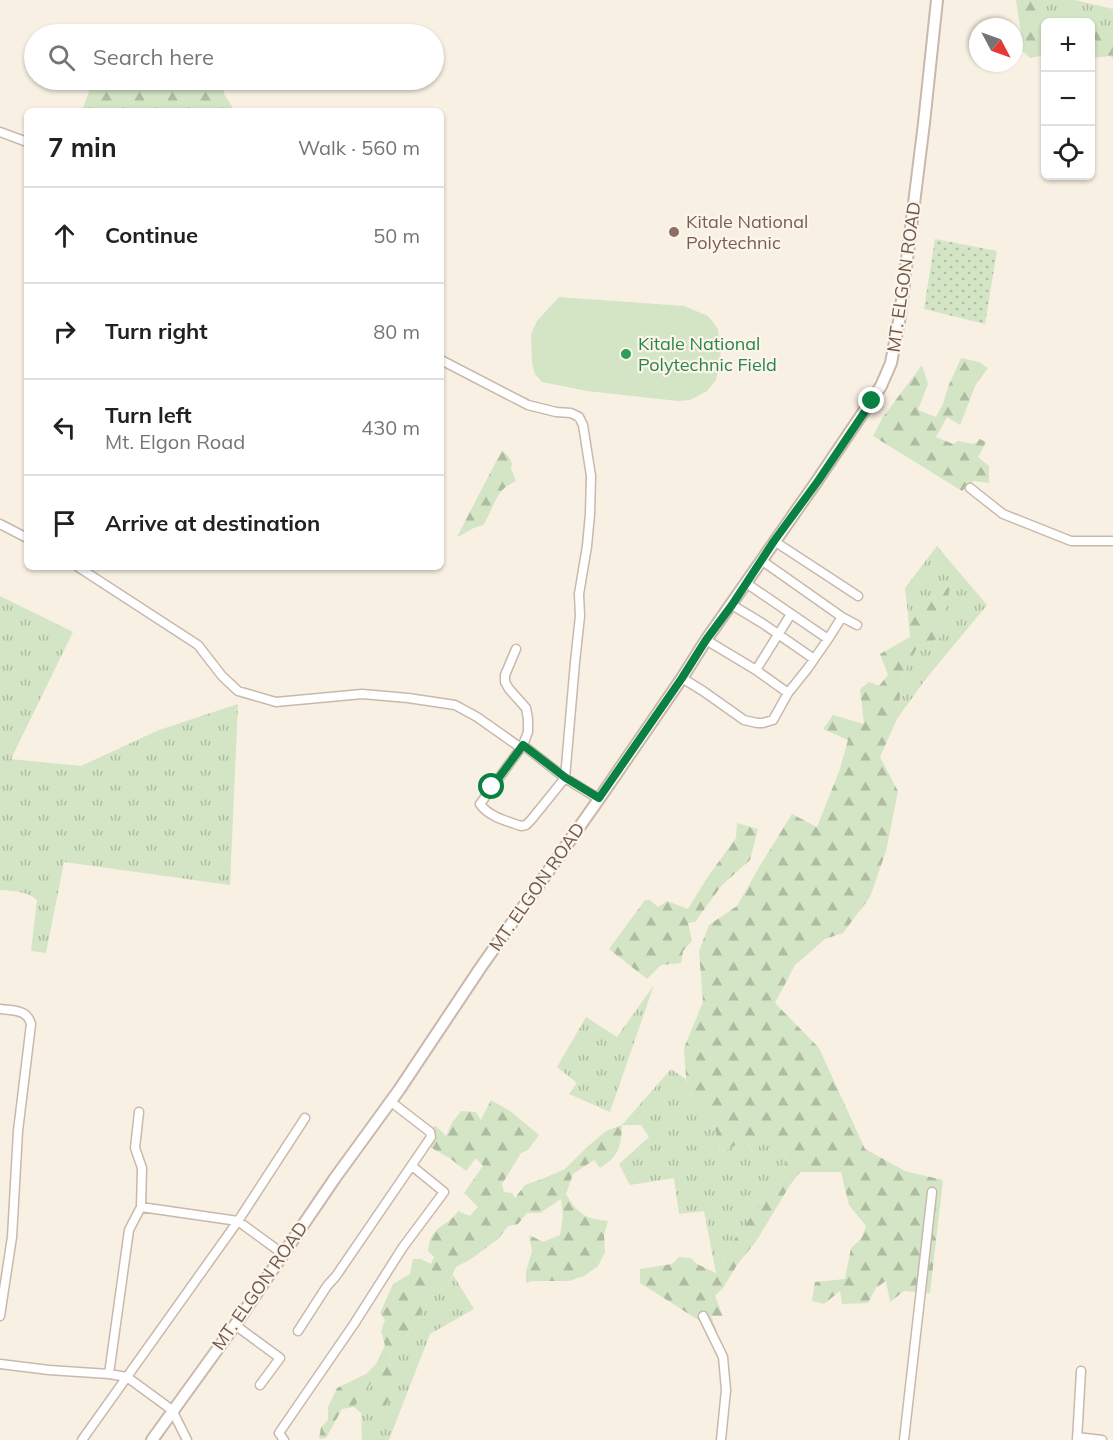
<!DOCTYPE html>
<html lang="en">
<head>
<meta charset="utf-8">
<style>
  :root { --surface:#fff; --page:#f2f2f2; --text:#202124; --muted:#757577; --line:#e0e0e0 }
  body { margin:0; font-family:Mulish,sans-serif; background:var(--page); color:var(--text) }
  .controls { position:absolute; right:18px; top:18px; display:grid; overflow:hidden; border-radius:9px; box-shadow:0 2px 4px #0004 }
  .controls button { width:54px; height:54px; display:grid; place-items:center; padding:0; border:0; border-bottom:2px solid var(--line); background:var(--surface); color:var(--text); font:30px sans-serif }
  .compass { position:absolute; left:969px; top:18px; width:54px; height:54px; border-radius:50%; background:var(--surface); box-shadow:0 2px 4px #0004; rotate:131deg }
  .stop { position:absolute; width:18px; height:18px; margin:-14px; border:4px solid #0b8043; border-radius:50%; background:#fff }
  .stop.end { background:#0b8043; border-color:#fff; box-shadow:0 2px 6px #0008 }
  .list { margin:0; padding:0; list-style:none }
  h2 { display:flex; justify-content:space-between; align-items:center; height:78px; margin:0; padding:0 24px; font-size:26px }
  h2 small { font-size:20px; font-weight:400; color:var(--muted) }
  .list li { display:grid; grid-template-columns:39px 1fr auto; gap:18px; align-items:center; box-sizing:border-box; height:96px; padding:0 24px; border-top:2px solid var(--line) }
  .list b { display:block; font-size:22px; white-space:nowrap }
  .list p { margin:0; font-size:20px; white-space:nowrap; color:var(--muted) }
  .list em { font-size:20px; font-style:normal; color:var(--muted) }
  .icon { flex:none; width:33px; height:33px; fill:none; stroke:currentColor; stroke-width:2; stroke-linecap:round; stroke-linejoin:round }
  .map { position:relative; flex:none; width:1113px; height:1440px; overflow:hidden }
  .search { position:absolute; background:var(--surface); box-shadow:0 2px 4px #0004; left:24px; top:24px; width:420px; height:66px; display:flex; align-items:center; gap:15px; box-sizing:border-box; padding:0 21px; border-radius:33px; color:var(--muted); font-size:22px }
  .panel { position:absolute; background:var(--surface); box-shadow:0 2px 4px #0004; left:24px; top:108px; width:420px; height:462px; border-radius:9px }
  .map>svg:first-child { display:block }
  .grass { fill:url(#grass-tufts) }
  .forest { fill:url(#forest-firs) }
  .park { fill:url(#park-dots) }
  .pitch { fill:#d3e5c4 }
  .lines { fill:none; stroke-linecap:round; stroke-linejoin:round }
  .minor-casing { stroke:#c9b8ac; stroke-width:11 }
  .tertiary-casing { stroke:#c9b8ac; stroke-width:14 }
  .minor { stroke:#fff; stroke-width:8 }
  .tertiary { stroke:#fff; stroke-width:10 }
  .route { stroke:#0b8043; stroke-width:8 }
  .education-dot { fill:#8d6e63; stroke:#fdf5ea; stroke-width:2 }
  .leisure-dot { fill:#2e9e5b; stroke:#fdf5ea; stroke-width:2 }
  .labels { text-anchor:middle; stroke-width:4.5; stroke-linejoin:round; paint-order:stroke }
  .education-label { font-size:18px; fill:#785e54; stroke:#fdf5ea; text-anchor:start }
  .street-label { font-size:18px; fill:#6f584d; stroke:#fdf5ea }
  .leisure-label { font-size:18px; fill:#27864d; stroke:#fdf5ea; text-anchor:start }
</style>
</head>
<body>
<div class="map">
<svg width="1113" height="1440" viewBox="0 0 1113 1440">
  <defs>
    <pattern id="grass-tufts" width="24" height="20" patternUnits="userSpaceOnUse" patternTransform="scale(1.5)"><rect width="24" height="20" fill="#d3e5c4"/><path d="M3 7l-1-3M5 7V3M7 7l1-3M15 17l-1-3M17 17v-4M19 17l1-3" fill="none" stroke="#afbca1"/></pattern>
    <pattern id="forest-firs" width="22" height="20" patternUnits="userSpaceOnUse" patternTransform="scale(1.5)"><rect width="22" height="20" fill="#d3e5c4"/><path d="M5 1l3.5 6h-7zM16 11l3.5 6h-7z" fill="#afbca1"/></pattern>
    <pattern id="park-dots" width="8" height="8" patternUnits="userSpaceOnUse" patternTransform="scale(1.5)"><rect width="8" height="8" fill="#d3e5c4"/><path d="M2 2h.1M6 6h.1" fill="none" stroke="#afbca1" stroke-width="1.8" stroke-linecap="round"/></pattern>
  </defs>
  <rect width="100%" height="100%" fill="#f9f0e4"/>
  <!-- grass -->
  <path class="grass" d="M1049,0H1075L1113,9V33L1106,30H1094L1096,19L1086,18L1084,22H1048L1041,19Z
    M937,546L987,605L925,680L897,719L903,674L949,587L908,614L905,588Z
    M0,596L73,632L11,759L81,766L159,730L238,704L230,885L64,862L46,953L31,951L37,900C27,891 13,891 0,890Z
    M654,985L610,1112L569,1094L577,1083L557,1067L586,1017L617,1037Z
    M671,1069L686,1079L687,1090L712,1114L720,1153L746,1140L753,1153L770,1129L787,1157C782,1187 751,1215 735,1240C728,1250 722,1262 716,1273L704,1211L679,1214L674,1178L630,1185L619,1164L649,1137L641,1125H622Z
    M453,1275L474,1309L430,1334L389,1440H362L361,1413L354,1407L374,1379L382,1385L383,1411L391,1355L398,1340L405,1339L432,1296L449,1282Z"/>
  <!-- forest -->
  <path class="forest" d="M1016,0H1049L1041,19L1048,22H1046L1045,55L1030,58L1020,49L1022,40Z
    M1086,18L1096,19L1095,30H1106L1113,33V59L1110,56L1091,58L1090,22H1084Z
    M93,80H175L199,88L201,81L204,80H222L223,81L224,94L235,111H118L112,108H83Z
    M961,358L979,362L988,368L976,384L960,425L947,417L936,437L953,444L958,441L974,444L980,439L986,442L978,457L989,466V483L974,481L962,491L873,436L883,417L922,365L928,384L918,410L936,417L943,404L948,387Z
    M502,450L509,457L512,464L511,468L516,481C513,483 510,484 507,486C496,493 491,514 483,525C473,527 466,533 457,537Z
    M950,586L941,637L917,648L903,674L897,719L880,757L898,791L886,851L870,897L843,933L825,939L795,965L775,1003L819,1048L865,1149L905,1171L943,1180L930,1293L904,1291L890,1302L886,1281L876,1288L868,1303L842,1304L840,1291L824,1304L812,1301L815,1282L845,1279L851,1248L861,1239L866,1226L849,1205L841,1172H800L790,1185L757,1240L737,1265L723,1288L715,1296L723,1316H711L717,1331L706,1332L703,1323L640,1283V1269L672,1264L679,1257L691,1258L697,1264L716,1273L734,1240L772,1189L785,1167L787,1157L781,1147H769L770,1130L754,1154L746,1140L720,1153L712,1114L687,1090L684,1048L703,1002L699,951L709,925L737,906L761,864L792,814L817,827L840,769L848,740L823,729L833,715L864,724L860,689L869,682L879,686L888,675L880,654L910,637L908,614Z
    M737,823L758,829L750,860L722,885L695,922L688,923L692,941L683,951L681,963L661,965L647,979L609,949L645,900H650L658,907L667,901L688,909L707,878L736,838Z
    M491,1100L510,1111L539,1135L528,1150L521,1153L502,1184L504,1192L512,1193L515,1198L525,1185L542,1179L565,1169L587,1147L606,1131L622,1125C621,1147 619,1156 600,1168L594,1160L573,1174L566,1194C578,1214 585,1219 608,1221L604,1235L605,1252L598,1266L584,1276L569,1281H532L526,1283V1272L532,1251L529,1235L543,1242L560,1235L563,1216L561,1199L540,1213H527L518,1224L508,1226L498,1239L471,1259L456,1267L449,1282L432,1296L405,1339L398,1340L391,1355L389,1367L398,1379L395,1389L383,1411L368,1407L382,1385L374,1379L354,1407L342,1409L326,1438L319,1439L321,1427L328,1420V1407L337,1388L366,1374L376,1364L385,1345L381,1331L385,1320L380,1313L393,1284L410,1274L413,1259H421L431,1264L434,1257L428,1251C429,1246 429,1240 432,1236C439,1224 451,1223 458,1211L470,1216L478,1207L464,1193L483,1166L476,1158L466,1171L451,1159L430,1147L436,1135L431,1128L436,1126L446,1136L452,1123L461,1111L476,1112L481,1120Z"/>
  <!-- park -->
  <path class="park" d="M935,239L997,251L985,324L924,309Z"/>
  <!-- pitch -->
  <path class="pitch" d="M559,297L684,306L708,316L718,329L721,360L716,380L707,391L690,400L678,401L587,391L542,382L535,374L532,363L531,334L537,321Z"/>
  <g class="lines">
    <!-- minor casing -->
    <g class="minor-casing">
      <path id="minor" d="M0,132L27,142
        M441,360L528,405L556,412L571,413L579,417L583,425L591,476L590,514L587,546L579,594L580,616L575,662L565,778L531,820L526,825L521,826C507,821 489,817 480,804L523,745
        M970,488L1003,514L1071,541H1113
        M0,524L27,538
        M774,541L858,596
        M761,560L842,617L857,625
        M78,567L198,645L222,676L238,691L276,702L362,694L408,698L455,705L477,717L521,748
        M732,605L762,623L814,659
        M828,639L842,617
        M706,640L756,670L788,693
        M516,649L505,675V682L509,689L526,708L528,719V732L523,745L565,778L599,799
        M756,670L791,614
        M682,678L703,691L744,720L757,723H763L773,720L788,693L808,668L828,639L746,583
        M0,1009C13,1011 27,1009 31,1024L18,1131L12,1237L0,1316
        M139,1112L135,1148L142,1168L141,1207
        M703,1316L723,1357L726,1390L721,1440
        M235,1325L280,1358L260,1385
        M298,1331L327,1286L336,1276L431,1137L430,1132L390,1101
        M0,1364L49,1370L109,1374L127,1377L172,1410L187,1440
        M109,1374L129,1230L141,1207L238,1221L305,1118
        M1077,1437L1102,1440
        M82,1440L238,1221L283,1254
        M284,1440L279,1433L354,1324L403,1247L444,1192L412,1166
        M904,1440L932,1192
        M1077,1440L1081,1371"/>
    </g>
    <!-- tertiary casing -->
    <g class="tertiary-casing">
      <path id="tertiary" d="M152,1440L235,1325L335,1178L399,1090L481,967L599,799L682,678L706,640L817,481L881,386L891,363L900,316L924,123L937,0"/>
    </g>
    <!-- minor -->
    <use href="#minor" class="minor"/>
    <!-- tertiary -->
    <use href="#tertiary" class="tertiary"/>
  </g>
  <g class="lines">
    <!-- route -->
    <path class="route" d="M492,787L523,745L566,778L599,798L682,678L706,640L732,605L774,541L818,481L872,401"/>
  </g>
  <!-- markers -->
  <circle class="education-dot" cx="674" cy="232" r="6"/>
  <circle class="leisure-dot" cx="626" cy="354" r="6"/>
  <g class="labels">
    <!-- education labels -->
    <g class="education-label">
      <text x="686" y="228">Kitale National<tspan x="686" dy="21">Polytechnic</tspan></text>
    </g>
    <!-- street labels -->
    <g class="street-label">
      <text transform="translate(904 277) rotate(-82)" y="6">MT. ELGON ROAD</text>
      <text transform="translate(537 887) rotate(-55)" y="6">MT. ELGON ROAD</text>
      <text transform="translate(260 1286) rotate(-55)" y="6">MT. ELGON ROAD</text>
    </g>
    <!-- leisure labels -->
    <g class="leisure-label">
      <text x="638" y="350">Kitale National<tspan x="638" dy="21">Polytechnic Field</tspan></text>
    </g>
  </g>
</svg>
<div class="controls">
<button>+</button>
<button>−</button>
<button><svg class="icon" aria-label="locate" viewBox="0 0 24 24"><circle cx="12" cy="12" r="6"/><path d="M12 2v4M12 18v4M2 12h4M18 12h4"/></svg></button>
</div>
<svg class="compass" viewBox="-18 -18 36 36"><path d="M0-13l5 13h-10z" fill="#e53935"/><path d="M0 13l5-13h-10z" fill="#757577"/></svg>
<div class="stop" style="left:492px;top:787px"></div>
<div class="stop end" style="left:872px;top:401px"></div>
<div class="search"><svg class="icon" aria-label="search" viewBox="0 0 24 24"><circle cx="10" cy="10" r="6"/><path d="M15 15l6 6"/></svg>Search here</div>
<section class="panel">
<h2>7 min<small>Walk · 560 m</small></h2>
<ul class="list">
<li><svg class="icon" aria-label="ahead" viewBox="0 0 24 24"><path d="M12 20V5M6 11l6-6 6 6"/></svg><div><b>Continue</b></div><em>50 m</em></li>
<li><svg class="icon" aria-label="right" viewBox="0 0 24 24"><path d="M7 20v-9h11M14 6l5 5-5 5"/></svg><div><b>Turn right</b></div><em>80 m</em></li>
<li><svg class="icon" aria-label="left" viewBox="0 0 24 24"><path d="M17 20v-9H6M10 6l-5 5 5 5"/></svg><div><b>Turn left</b><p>Mt. Elgon Road</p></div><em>430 m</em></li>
<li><svg class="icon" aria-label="arrive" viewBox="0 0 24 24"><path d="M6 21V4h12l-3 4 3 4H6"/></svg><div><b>Arrive at destination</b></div></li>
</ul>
</section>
</div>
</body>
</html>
